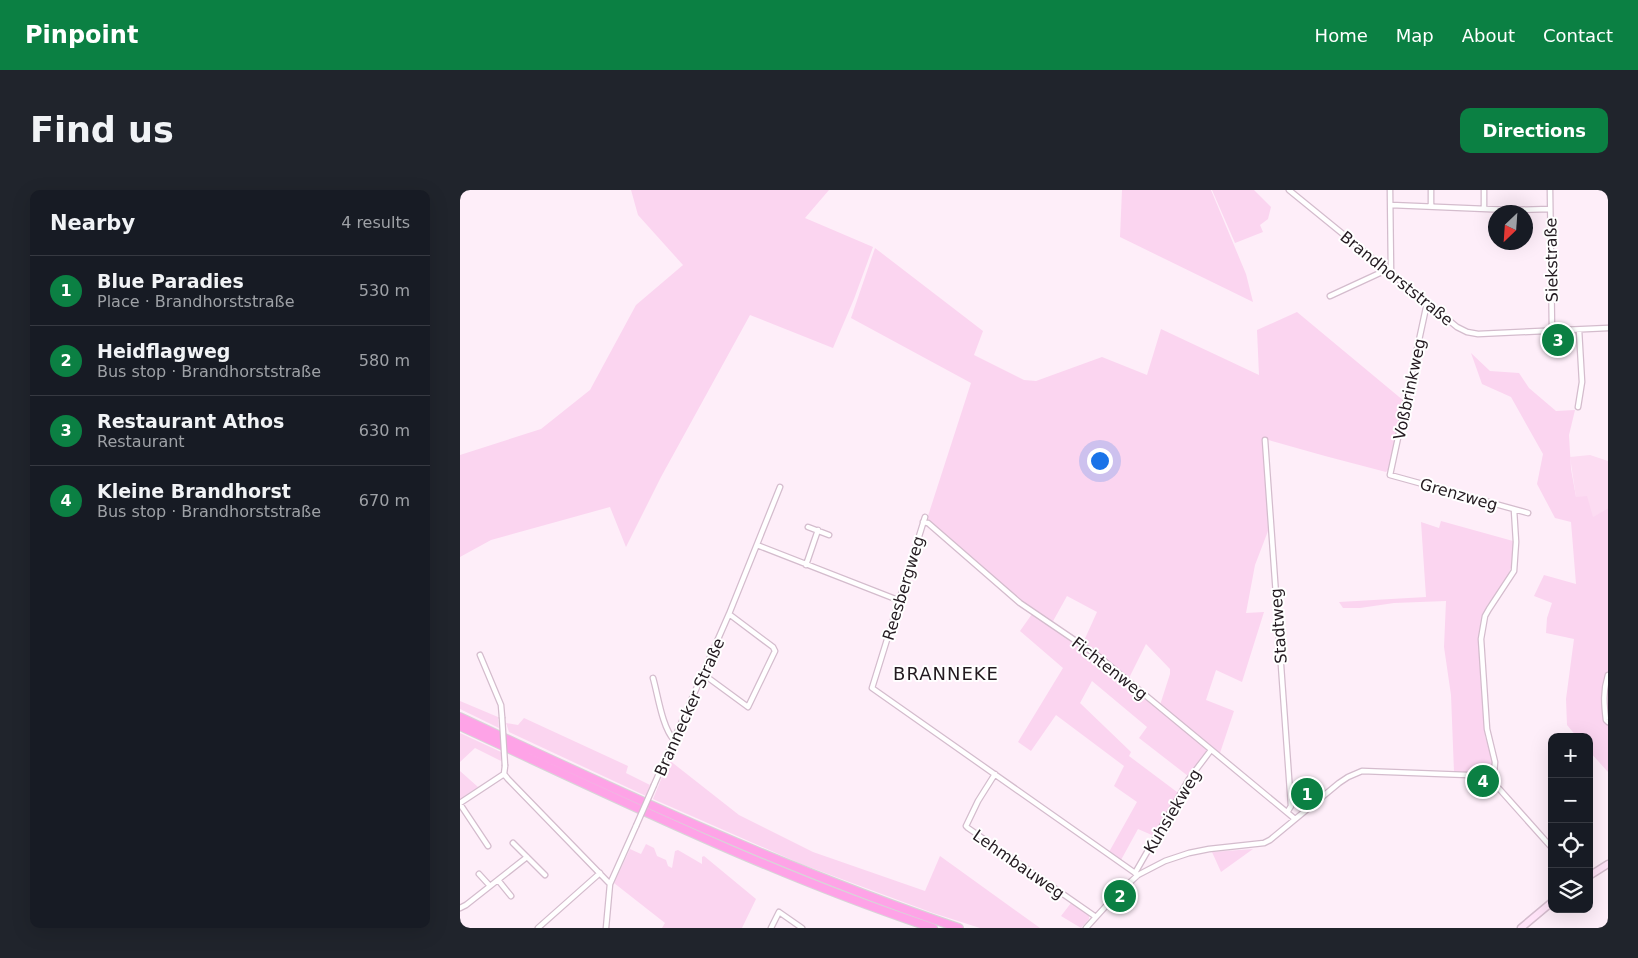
<!DOCTYPE html>
<html lang="en">
<head>
<meta charset="utf-8">
<style>
  :root { --surface:#171b24; --page:#20242c; --text:#f1f3f6; --muted:#9ea1a6; --line:#363941; --accent:#0b8043 }
  body { margin:0; font-family:"DejaVu Sans",sans-serif; background:var(--page); color:var(--text) }
  .controls { position:absolute; right:15px; bottom:15px; display:grid; overflow:hidden; border-radius:10px; box-shadow:0 5px 20px #0002 }
  .controls button { width:45px; height:45px; display:grid; place-items:center; padding:0; border:0; border-bottom:1px solid var(--line); background:var(--surface); color:var(--text); font:25px sans-serif }
  .compass { position:absolute; left:1028px; top:15px; width:45px; height:45px; border-radius:50%; background:var(--surface); box-shadow:0 5px 20px #0002; rotate:205deg }
  .you { position:absolute; left:639px; top:270px; width:18px; height:18px; margin:-12px; border:4px solid #fff; border-radius:50%; background:#1a73e8; box-shadow:0 0 0 8px #1a73e833 }
  .badge { display:grid; place-items:center; width:32px; height:32px; border-radius:50%; background:var(--accent); color:#fff; font-size:16px; font-weight:700 }
  .pin { position:absolute; translate:-50% -50%; border:2px solid #fff; box-shadow:0 1px 5px #0006 }
  .list { margin:0; padding:0; list-style:none }
  h2 { display:flex; justify-content:space-between; align-items:center; height:65px; margin:0; padding:0 20px; font-size:21px }
  h2 small { font-size:16px; font-weight:400; color:var(--muted) }
  .list li { display:grid; grid-template-columns:32px 1fr auto; gap:15px; align-items:center; box-sizing:border-box; height:70px; padding:0 20px; border-top:1px solid var(--line) }
  .list b { display:block; font-size:19px; white-space:nowrap }
  .list p { margin:0; font-size:16px; white-space:nowrap; color:var(--muted) }
  .list em { font-size:16px; font-style:normal; color:var(--muted) }
  .icon { flex:none; width:28px; height:28px; fill:none; stroke:currentColor; stroke-width:2; stroke-linecap:round; stroke-linejoin:round }
  .map { position:relative; flex:none; width:1148px; height:738px; overflow:hidden; border-radius:10px }
  header { display:flex; align-items:center; gap:30px; box-sizing:border-box; height:70px; padding:0 25px; background:var(--accent); color:#fff }
  header strong { font-size:24px }
  nav { display:flex; gap:28px; margin-inline-start:auto; font-size:18px }
  .intro { display:flex; align-items:center; justify-content:space-between; box-sizing:border-box; height:120px; padding:0 30px }
  h1 { margin:0; font-size:35px }
  .button { padding:12px 22px; border-radius:10px; background:var(--accent); color:#fff; font-size:18px; font-weight:700 }
  main { display:flex; gap:30px; padding:0 30px }
  aside { flex:1; background:var(--surface); border-radius:10px; box-shadow:0 5px 20px #0002 }
  .map>svg:first-child { display:block }
  .built { fill:#fcdcf2 }
  .green { fill:#fbd5f0 }
  .lines { fill:none; stroke-linecap:round; stroke-linejoin:round }
  .street-casing { stroke:#d4bccd; stroke-width:7 }
  .secondary-casing { stroke:#d4bccd; stroke-width:9 }
  .highway-casing { stroke:#d7d6d7; stroke-width:10 }
  .street { stroke:#fff; stroke-width:4.5 }
  .secondary { stroke:#ffe3f8; stroke-width:6 }
  .highway { stroke:#fea3e7; stroke-width:8 }
  .street-bridge-casing { stroke:#d4bccd; stroke-width:7; stroke-linecap:butt }
  .street-bridge { stroke:#fff; stroke-width:4.5 }
  .labels { text-anchor:middle; stroke-width:4; stroke-linejoin:round; paint-order:stroke }
  .street-label { font-size:16px; fill:#231a20; stroke:#fff }
  .neighbourhood-label { font-size:18px; letter-spacing:1px; fill:#231a20; stroke:#fff }
</style>
</head>
<body>
<header>
<strong>Pinpoint</strong>
<nav><a>Home</a><a>Map</a><a>About</a><a>Contact</a></nav>
</header>
<div class="intro"><h1>Find us</h1><a class="button">Directions</a></div>
<main>
<aside>
<h2>Nearby<small>4 results</small></h2>
<ul class="list">
<li><span class="badge">1</span><div><b>Blue Paradies</b><p>Place · Brandhorststraße</p></div><em>530 m</em></li>
<li><span class="badge">2</span><div><b>Heidflagweg</b><p>Bus stop · Brandhorststraße</p></div><em>580 m</em></li>
<li><span class="badge">3</span><div><b>Restaurant Athos</b><p>Restaurant</p></div><em>630 m</em></li>
<li><span class="badge">4</span><div><b>Kleine Brandhorst</b><p>Bus stop · Brandhorststraße</p></div><em>670 m</em></li>
</ul>
</aside>
<div class="map">
<svg width="1148" height="738" viewBox="0 0 1148 738">
  <rect width="100%" height="100%" fill="#feeef9"/>
  <!-- built -->
  <path class="built" d="M1130,265L1148,271V318L1132,328L1116,307L1110,267Z"/>
  <!-- green -->
  <path class="green" d="M171,0H369L345,28L413,57L394,109L373,158L290,125L201,287L166,357L150,317L31,350L0,367V265L81,239L130,200L176,115L223,75L178,25Z
    M662,0H751L786,84L793,112L660,47Z
    M752,0H794L811,17L808,29L800,35L803,42L775,53Z
    M415,58L523,141L514,165L564,190L576,191L642,167L687,185L701,139L799,185L797,140L837,122L944,211L930,278L926,282L865,266L805,249L808,341L795,375L786,423L804,422L782,492L756,480L746,510L774,521L760,563L700,515L710,484V479L686,454L669,488L640,464L623,453L637,422L607,406L592,433L561,411L467,329L511,193L391,128Z
    M1011,163L1030,181L1059,183L1069,198L1096,221L1115,220L1109,245L1111,279L1116,307L1127,306L1133,327L1148,318V481L1143,497L1142,511L1143,522L1148,530V582L1129,561V547H1117L1107,535L1106,509L1114,449L1086,443L1087,428L1092,413L1074,406L1084,385L1116,394L1111,332L1095,328L1077,294L1083,264L1051,207L1022,194Z
    M981,331L1053,351V372L1047,388L1027,416L1022,431V498L1025,546L1032,570L1031,583L1028,586L994,582L991,505L984,457L986,411L934,413L900,418H883L879,412L966,407L961,332L979,338Z
    M572,424L637,469L746,559L747,562L728,586L679,548L687,537L632,491L620,513L671,562L669,566L721,605L694,646L678,639L661,670L649,662L677,612L654,596L664,576L596,525L571,561L558,552L603,478L560,441Z
    M0,511L38,527L39,538L0,519Z
    M64,528L168,576L166,583L190,595L186,606L49,542L46,533L58,535Z
    M0,543L41,562V571L15,558L0,572Z
    M209,570L279,625L353,662L465,701L480,666L580,738H520L473,723L341,674L193,609Z
    M0,581L18,597L0,609Z
    M186,654L194,658L197,666L206,670L208,676L212,678L215,661L218,660L242,674V667L244,666L296,709L282,738H202L205,733L154,693L170,659L181,664Z
    M793,659L761,682L752,662Z
    M611,713L629,726V729L621,738L601,726Z"/>
  <g class="lines">
    <!-- street casing -->
    <g class="street-casing">
      <path id="street" d="M829,0L997,137L1007,142L1018,144L1148,138
        M930,0L931,82
        M1024,0V18
        M1090,0L1092,141
        M931,15L1050,20L1090,19
        M971,16V0
        M870,106L922,82L926,78
        M967,113L930,285L1068,323
        M1118,217L1122,192L1119,140
        M805,250L831,616L828,621
        M465,327L412,498L678,685
        M463,332L468,333L560,413L638,466L835,629
        M348,337L369,345
        M297,355L438,410
        M346,375L358,340
        M20,465L41,515L42,527
        M243,484L288,517L315,461L313,457L269,424
        M1148,485C1143,501 1144,514 1146,530L1148,532
        M193,488C198,505 202,537 214,550
        M45,576L44,584L48,589L150,694
        M535,584L518,611L506,636L508,638L636,727
        M1031,591L1034,584L1035,572L1027,539L1021,449L1025,426L1029,419L1054,381L1056,352L1054,320
        M194,595L269,424L320,297
        M0,613L44,584
        M0,614L28,656
        M53,653L85,685
        M675,683L729,589L751,560
        M19,684L30,696
        M38,690L51,706
        M0,718L6,715L67,667
        M78,738L140,683
        M146,738L150,694L176,636
        M311,738L319,722L342,738
        M626,738L655,706L678,685L705,671L729,663L749,659L804,653L810,650L879,593L888,587L902,581L1008,585L1022,587L1034,593L1092,658"/>
    </g>
    <!-- secondary casing -->
    <g class="secondary-casing">
      <path id="secondary" d="M1129,686L1148,674
        M1061,738L1092,712"/>
    </g>
    <!-- highway casing -->
    <g class="highway-casing">
      <path id="highway" d="M0,527C164,604 327,680 499,738
        M0,536C156,608 310,684 473,738"/>
    </g>
    <!-- street -->
    <use href="#street" class="street"/>
    <!-- secondary -->
    <use href="#secondary" class="secondary"/>
    <!-- highway -->
    <use href="#highway" class="highway"/>
    <!-- street-bridge casing -->
    <g class="street-bridge-casing">
      <path id="street-bridge" d="M42,527L45,576
        M176,636L194,595"/>
    </g>
    <!-- street-bridge -->
    <use href="#street-bridge" class="street-bridge"/>
  </g>
  <g class="labels">
    <!-- street labels -->
    <g class="street-label">
      <text transform="translate(1091 70) rotate(-91)" y="6">Siekstraße</text>
      <text transform="translate(937 88) rotate(39)" y="6">Brandhorststraße</text>
      <text transform="translate(949 199) rotate(-78)" y="6">Voßbrinkweg</text>
      <text transform="translate(999 304) rotate(16)" y="6">Grenzweg</text>
      <text transform="translate(443 398) rotate(-73)" y="6">Reesbergweg</text>
      <text transform="translate(818 436) rotate(-94)" y="6">Stadtweg</text>
      <text transform="translate(650 478) rotate(38)" y="6">Fichtenweg</text>
      <text transform="translate(229 517) rotate(-66)" y="6">Brannecker Straße</text>
      <text transform="translate(712 621) rotate(-59)" y="6">Kuhsiekweg</text>
      <text transform="translate(559 674) rotate(35)" y="6">Lehmbauweg</text>
    </g>
    <!-- neighbourhood labels -->
    <g class="neighbourhood-label">
      <text x="486" y="490">BRANNEKE</text>
    </g>
  </g>
</svg>
<div class="controls">
<button>+</button>
<button>−</button>
<button><svg class="icon" aria-label="locate" viewBox="0 0 24 24"><circle cx="12" cy="12" r="6"/><path d="M12 2v4M12 18v4M2 12h4M18 12h4"/></svg></button>
<button><svg class="icon" aria-label="layers" viewBox="0 0 24 24"><path d="M12 4l9 5-9 5-9-5zM3 14l9 5 9-5"/></svg></button>
</div>
<svg class="compass" viewBox="-18 -18 36 36"><path d="M0-13l5 13h-10z" fill="#e53935"/><path d="M0 13l5-13h-10z" fill="#9ea1a6"/></svg>
<div class="you"></div>
<div class="pin badge" style="left:847px;top:604px">1</div>
<div class="pin badge" style="left:660px;top:706px">2</div>
<div class="pin badge" style="left:1098px;top:150px">3</div>
<div class="pin badge" style="left:1023px;top:591px">4</div>
</div>
</main>
</body>
</html>
